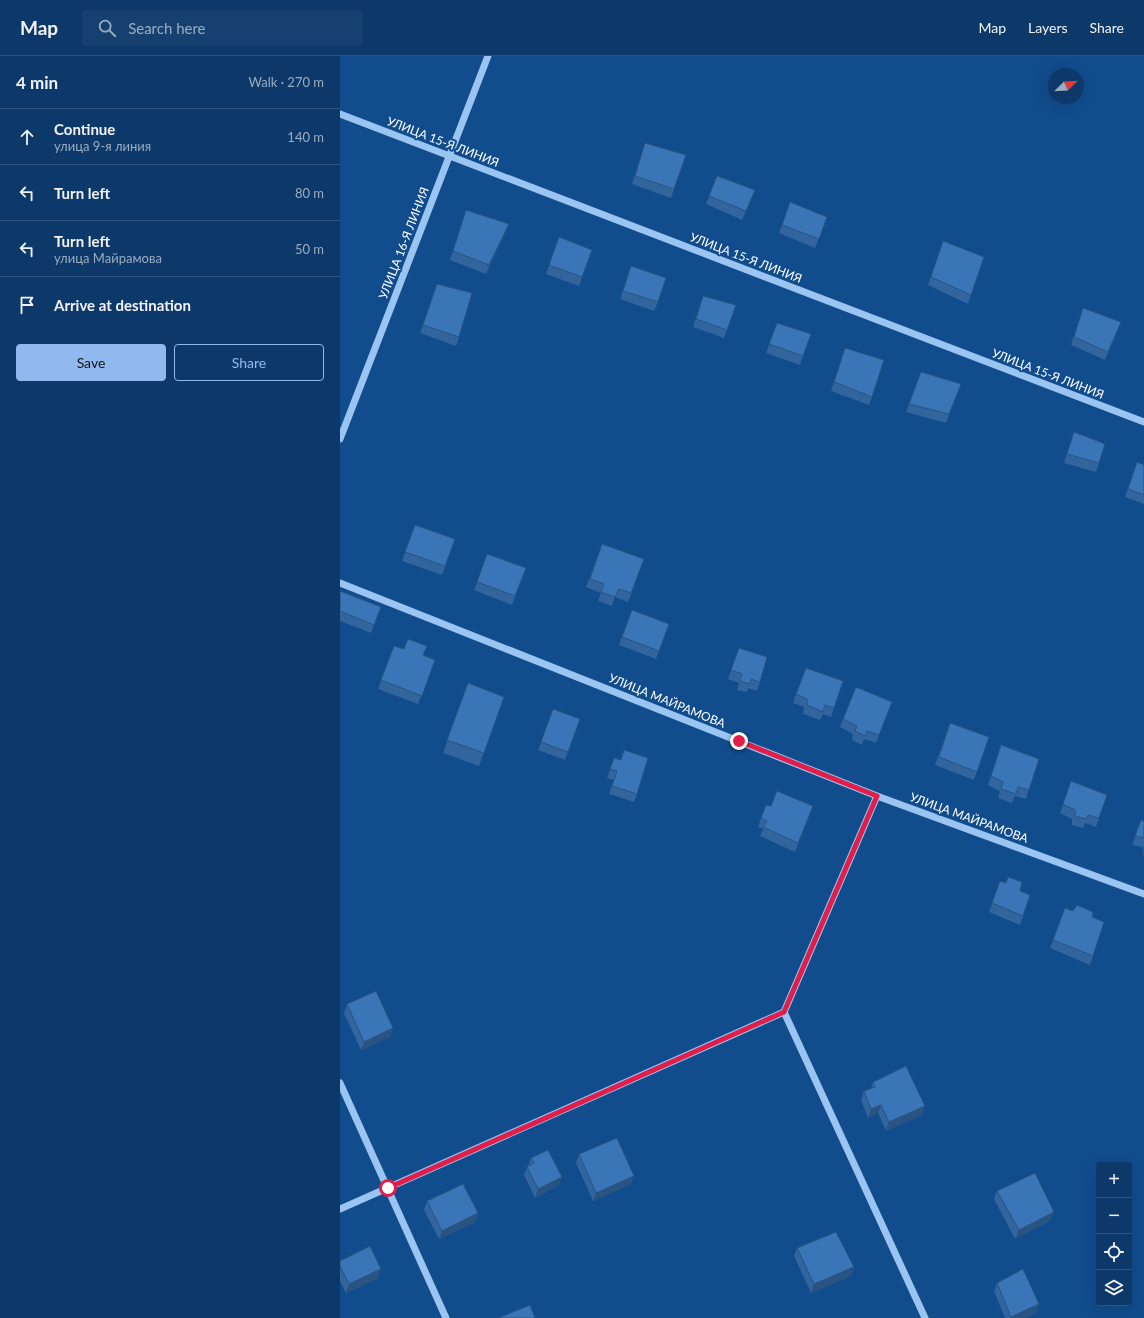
<!DOCTYPE html>
<html lang="en">
<head>
<meta charset="utf-8">
<style>
  :root { --surface:#0d396a; --page:#164070; --text:#f1f3f6; --muted:#9aacc1; --line:#2d537e; --accent:#90b9f0 }
  body { margin:0; font-family:Lato,sans-serif; background:var(--page); color:var(--text) }
  .controls { position:absolute; right:12px; bottom:12px; display:grid; overflow:hidden; border-radius:4px; box-shadow:0 4px 16px #0002 }
  .controls button { width:36px; height:36px; display:grid; place-items:center; padding:0; border:0; border-bottom:1px solid var(--line); background:var(--surface); color:var(--text); font:20px sans-serif }
  .compass { position:absolute; left:708px; top:12px; width:36px; height:36px; border-radius:50%; background:var(--surface); box-shadow:0 4px 16px #0002; rotate:66deg }
  .stop { position:absolute; width:12px; height:12px; margin:-9px; border:3px solid #e11d48; border-radius:50%; background:#fff }
  .stop.end { background:#e11d48; border-color:#fff; box-shadow:0 1px 4px #0008 }
  .list { margin:0; padding:0; list-style:none }
  h2 { display:flex; justify-content:space-between; align-items:center; height:52px; margin:0; padding:0 16px; font-size:17px }
  h2 small { font-size:13px; font-weight:400; color:var(--muted) }
  .list li { display:grid; grid-template-columns:26px 1fr auto; gap:12px; align-items:center; box-sizing:border-box; height:56px; padding:0 16px; border-top:1px solid var(--line) }
  .list b { display:block; font-size:15px; white-space:nowrap }
  .list p { margin:0; font-size:13px; white-space:nowrap; color:var(--muted) }
  .list em { font-size:13px; font-style:normal; color:var(--muted) }
  .actions { display:flex; gap:8px; padding:12px 16px }
  .actions a { flex:1; padding:9px 0; border:1px solid var(--accent); border-radius:4px; text-align:center; font-size:14px; color:var(--accent) }
  .actions .main { background:var(--accent); color:#111 }
  .icon { flex:none; width:22px; height:22px; fill:none; stroke:currentColor; stroke-width:2; stroke-linecap:round; stroke-linejoin:round }
  .map { position:relative; flex:none; width:804px; height:1262px; overflow:hidden }
  header { display:flex; align-items:center; gap:24px; box-sizing:border-box; height:56px; padding:0 20px; background:var(--surface); border-bottom:1px solid var(--line) }
  header strong { font-size:19px }
  nav { display:flex; gap:22px; margin-inline-start:auto; font-size:14px }
  .search { width:280px; height:36px; background:var(--page); display:flex; align-items:center; gap:10px; box-sizing:border-box; padding:0 14px; border-radius:4px; color:var(--muted); font-size:15px }
  main { display:flex }
  aside { flex:1; background:var(--surface) }
  .map>svg:first-child { display:block }
  .lines { fill:none; stroke-linecap:round; stroke-linejoin:round }
  .minor { stroke:#9ac5f2; stroke-width:7 }
  .wall { fill:#32659d }
  .shaded-wall { fill:#295380 }
  .building { fill:#3a76b7; stroke:#295380 }
  .route { stroke:#e11d48; stroke-width:5 }
  .labels { text-anchor:middle; stroke-width:4; stroke-linejoin:round; paint-order:stroke }
  .street-label { font-size:12px; fill:#fff; stroke:#114c8d }
</style>
</head>
<body>
<header>
<strong>Map</strong>
<div class="search"><svg class="icon" aria-label="search" viewBox="0 0 24 24"><circle cx="10" cy="10" r="6"/><path d="M15 15l6 6"/></svg>Search here</div>
<nav><a>Map</a><a>Layers</a><a>Share</a></nav>
</header>
<main>
<aside>
<h2>4 min<small>Walk · 270 m</small></h2>
<ul class="list">
<li><svg class="icon" aria-label="ahead" viewBox="0 0 24 24"><path d="M12 20V5M6 11l6-6 6 6"/></svg><div><b>Continue</b><p>улица 9-я линия</p></div><em>140 m</em></li>
<li><svg class="icon" aria-label="left" viewBox="0 0 24 24"><path d="M17 20v-9H6M10 6l-5 5 5 5"/></svg><div><b>Turn left</b></div><em>80 m</em></li>
<li><svg class="icon" aria-label="left" viewBox="0 0 24 24"><path d="M17 20v-9H6M10 6l-5 5 5 5"/></svg><div><b>Turn left</b><p>улица Майрамова</p></div><em>50 m</em></li>
<li><svg class="icon" aria-label="arrive" viewBox="0 0 24 24"><path d="M6 21V4h12l-3 4 3 4H6"/></svg><div><b>Arrive at destination</b></div></li>
</ul>
<div class="actions"><a class="main">Save</a><a>Share</a></div>
</aside>
<div class="map">
<svg width="804" height="1262" viewBox="0 0 804 1262">
  <rect width="100%" height="100%" fill="#114c8d"/>
  <g class="lines">
    <!-- minor -->
    <path class="minor" d="M0,58L804,366
      M0,383L148,0
      M0,527L537,740L804,838
      M537,740L444,956L585,1262
      M0,1027L106,1262
      M0,1153L444,956"/>
  </g>
  <!-- wall -->
  <path class="wall" d="M305,87L346,99L331,142L292,128Z
    M377,120L415,134L402,164L366,148Z
    M450,146L487,161L475,192L439,177Z
    M126,154L165,177L146,218L110,204Z
    M219,181L252,194L239,230L206,218Z
    M603,185L644,201L628,248L588,229Z
    M291,210L318,246L314,255L280,243Z
    M97,228L119,281L116,290L80,277Z
    M363,240L396,249L384,282L353,271Z
    M743,252L778,274L765,304L731,289Z
    M437,267L471,278L460,309L426,297Z
    M505,292L532,341L529,349L491,335Z
    M581,316L621,328L606,367L566,356Z
    M734,376L765,388L756,416L724,407Z
    M797,406L804,409V448L785,441Z
    M75,469L115,483L102,519L62,505Z
    M262,488L304,503L288,546L275,541L272,550L258,545L261,537L246,531Z
    M147,498L186,512L172,549L134,534Z
    M0,535L41,551L31,577L0,565Z
    M292,554L329,568L316,603L279,589Z
    M54,590L95,604L78,648L38,633Z
    M399,592L420,626L417,635L408,632L407,636L397,634L399,627L388,623Z
    M503,625L491,661L483,658L480,664L463,658L464,651L453,647L456,638Z
    M128,627L164,641L139,710L103,697Z
    M549,654L536,687L524,683L522,689L512,684L513,678L500,671L503,663Z
    M240,663L225,704L198,694L201,686Z
    M610,667L649,681L634,724L595,709Z
    M661,689L699,703L686,743L675,740L672,747L658,742L660,735L648,729Z
    M274,702L297,738L294,746L269,738L274,724L267,722Z
    M731,725L767,739L756,771L745,767L743,772L732,769V763L720,757Z
    M431,750H473L455,796L420,780L423,773L418,771L421,762Z
    M801,764L804,765V799H802L803,791L792,789Z
    M660,825L666,827L680,835L690,839L680,869L649,856Z
    M725,852L733,855L752,861L753,900L750,909L710,892Z
    M7,948L50,981L21,994L4,957Z
    M533,1026L582,1059L546,1075L538,1057L528,1062L521,1044L524,1035L531,1032Z
    M239,1098L291,1128L253,1145L236,1107Z
    M191,1102L222,1121L219,1129L195,1142L184,1119L187,1111L188,1110Z
    M657,1135L711,1164L675,1183L654,1143Z
    M87,1145L138,1157L135,1166L99,1183L84,1154Z
    M457,1192L514,1211L511,1220L471,1237L454,1200Z
    M0,1205L38,1222L6,1237L0,1225Z
    M657,1227L699,1248L696,1257L685,1262H665L654,1235Z"/>
  <!-- shaded-wall -->
  <path class="shaded-wall" d="M415,134L412,143L402,164L406,155Z
    M169,168L165,177L146,218L149,209Z
    M781,266L778,274L765,304L768,296Z
    M804,792V799H802Z
    M53,972L50,981L21,994L24,986Z
    M541,1049L538,1057L528,1062L531,1053Z
    M585,1050L582,1059L546,1075L549,1066Z
    M294,1120L291,1128L253,1145L256,1137Z
    M222,1121L219,1129L195,1142L198,1133Z
    M714,1156L711,1164L675,1183L679,1174Z
    M138,1157L135,1166L99,1183L102,1175Z
    M514,1211L511,1220L471,1237L474,1228Z
    M41,1213L38,1222L6,1237L9,1228Z
    M699,1248L696,1257L685,1262H671V1261Z"/>
  <!-- building -->
  <path class="building" d="M305,87L346,99L334,133L295,120Z
    M377,120L415,134L406,155L369,140Z
    M450,146L487,161L479,183L442,169Z
    M126,154L169,168L149,209L113,195Z
    M219,181L252,194L242,221L209,209Z
    M603,185L644,201L631,239L591,221Z
    M291,210L326,222L318,246L283,235Z
    M97,228L132,237L119,281L83,269Z
    M363,240L396,249L387,274L356,263Z
    M743,252L781,266L768,296L734,281Z
    M437,267L471,278L463,300L429,288Z
    M505,292L544,304L532,341L494,326Z
    M581,316L621,328L609,358L569,348Z
    M734,376L765,388L759,407L727,398Z
    M797,406L804,409V439L788,433Z
    M75,469L115,483L105,510L65,496Z
    M262,488L304,503L291,537L279,533L275,541L261,536L264,528L250,523Z
    M147,498L186,512L175,540L137,526Z
    M0,535L41,551L34,569L0,555Z
    M292,554L329,568L319,595L282,581Z
    M68,583L87,590L83,599L95,604L82,640L41,624L54,590L64,593Z
    M399,592L427,601L420,626L411,623L410,628L400,625L402,618L391,614Z
    M466,612L503,625L494,652L485,649L483,656L467,649V643L456,638Z
    M128,627L164,641L144,697L107,684Z
    M516,631L552,646L539,679L527,675L525,680L515,675L517,670L503,663Z
    M213,653L240,663L228,696L201,686Z
    M610,667L649,681L637,716L599,701Z
    M661,689L699,703L689,734L678,731L676,738L661,733L663,726L651,720Z
    M284,694L308,702L297,738L272,730L277,715L270,713L274,702L281,704Z
    M731,725L767,739L759,762L748,759L746,763L735,760V754L723,748Z
    M437,735L473,750L458,787L423,771L427,765L421,762L426,749L431,750Z
    M801,764L804,765V782L795,780Z
    M668,821L682,826L680,835L690,839L683,860L652,847L660,825L666,827Z
    M737,849L753,856L752,861L764,866L753,900L713,884L725,852L733,855Z
    M36,935L53,972L24,986L7,948Z
    M566,1010L585,1050L549,1066L541,1049L531,1053L524,1035L535,1031L533,1026Z
    M277,1082L294,1120L256,1137L239,1098Z
    M208,1094L222,1121L198,1133L187,1111L194,1107L191,1102Z
    M695,1117L714,1156L679,1174L657,1135Z
    M123,1128L138,1157L102,1175L87,1145Z
    M496,1176L514,1211L474,1228L457,1192Z
    M30,1190L41,1213L9,1228L0,1210V1205Z
    M683,1213L699,1248L671,1261L657,1227Z
    M190,1249L195,1262H158Z"/>
  <g class="lines">
    <!-- route -->
    <path class="route" d="M48,1132L444,956L537,740L399,685"/>
  </g>
  <g class="labels">
    <!-- street labels -->
    <g class="street-label">
      <text transform="translate(103 86) rotate(21)" y="4">УЛИЦА 15-Я ЛИНИЯ</text>
      <text transform="translate(64 187) rotate(-69)" y="4">УЛИЦА 16-Я ЛИНИЯ</text>
      <text transform="translate(406 202) rotate(21)" y="4">УЛИЦА 15-Я ЛИНИЯ</text>
      <text transform="translate(708 318) rotate(21)" y="4">УЛИЦА 15-Я ЛИНИЯ</text>
      <text transform="translate(327 645) rotate(22)" y="4">УЛИЦА МАЙРАМОВА</text>
      <text transform="translate(629 762) rotate(20)" y="4">УЛИЦА МАЙРАМОВА</text>
    </g>
  </g>
</svg>
<div class="controls">
<button>+</button>
<button>−</button>
<button><svg class="icon" aria-label="locate" viewBox="0 0 24 24"><circle cx="12" cy="12" r="6"/><path d="M12 2v4M12 18v4M2 12h4M18 12h4"/></svg></button>
<button><svg class="icon" aria-label="layers" viewBox="0 0 24 24"><path d="M12 4l9 5-9 5-9-5zM3 14l9 5 9-5"/></svg></button>
</div>
<svg class="compass" viewBox="-18 -18 36 36"><path d="M0-13l5 13h-10z" fill="#e53935"/><path d="M0 13l5-13h-10z" fill="#9aacc1"/></svg>
<div class="stop" style="left:48px;top:1132px"></div>
<div class="stop end" style="left:399px;top:685px"></div>
</div>
</main>
</body>
</html>
